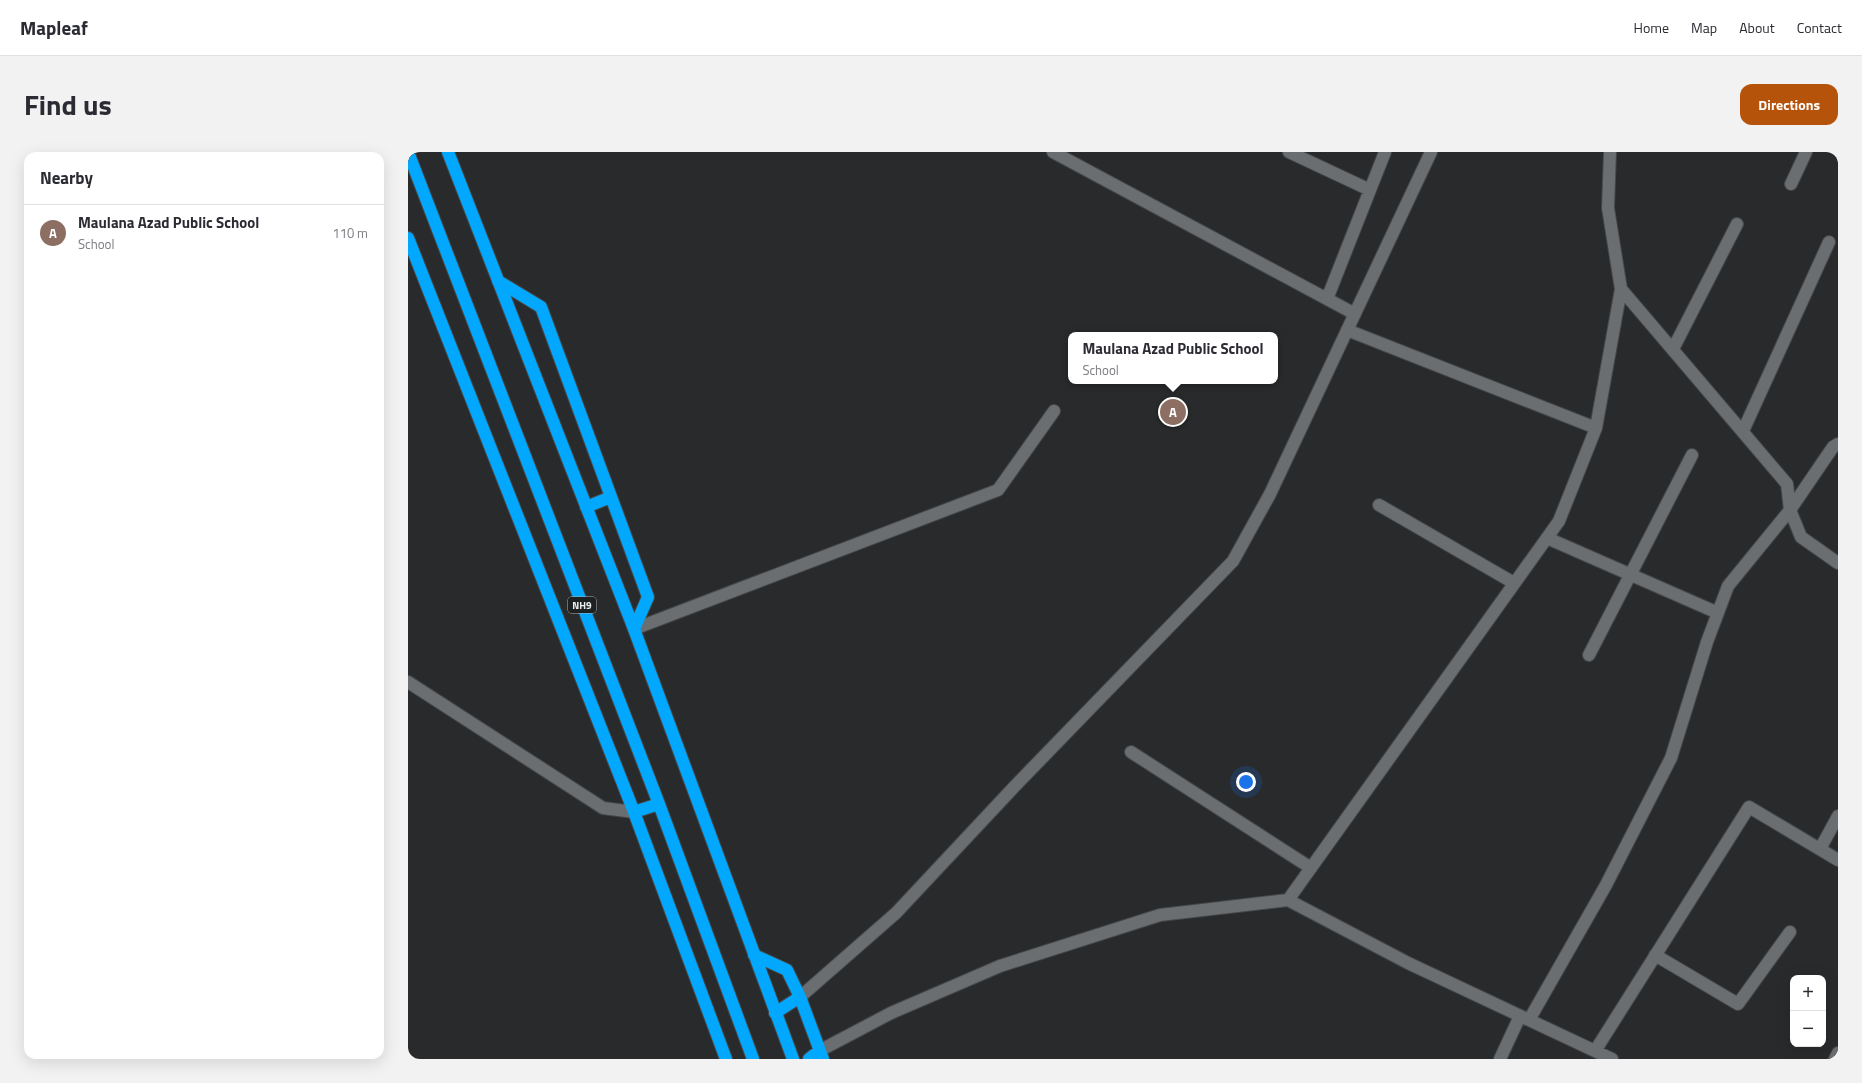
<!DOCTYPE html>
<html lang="en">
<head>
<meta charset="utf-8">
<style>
  :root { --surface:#fff; --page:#f2f2f3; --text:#2b2b33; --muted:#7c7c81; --line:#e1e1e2; --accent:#b45309 }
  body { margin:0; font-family:"Titillium Web",sans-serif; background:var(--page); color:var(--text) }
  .controls { position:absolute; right:12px; bottom:12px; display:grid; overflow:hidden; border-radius:8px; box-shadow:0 4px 16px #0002 }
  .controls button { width:36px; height:36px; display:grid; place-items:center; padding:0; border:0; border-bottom:1px solid var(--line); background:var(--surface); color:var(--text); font:20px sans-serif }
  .you { position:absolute; left:838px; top:630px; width:14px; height:14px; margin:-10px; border:3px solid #fff; border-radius:50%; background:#1a73e8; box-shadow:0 0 0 6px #1a73e833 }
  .badge { display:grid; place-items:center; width:26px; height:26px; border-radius:50%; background:var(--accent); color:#fff; font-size:13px; font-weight:700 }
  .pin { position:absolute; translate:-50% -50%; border:2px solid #fff; box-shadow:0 1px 4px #0006 }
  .popup { position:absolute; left:660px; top:180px; width:210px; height:52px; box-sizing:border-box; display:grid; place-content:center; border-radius:8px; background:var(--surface); filter:drop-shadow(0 1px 3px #0005); font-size:13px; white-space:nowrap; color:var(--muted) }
  .popup b { font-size:15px; color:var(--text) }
  .popup::after { content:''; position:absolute; left:50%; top:100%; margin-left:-8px; border:8px solid transparent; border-top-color:var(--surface) }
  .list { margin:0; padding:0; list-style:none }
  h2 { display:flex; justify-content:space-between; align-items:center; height:52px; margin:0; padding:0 16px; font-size:17px }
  h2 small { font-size:13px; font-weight:400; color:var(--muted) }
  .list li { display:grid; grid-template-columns:26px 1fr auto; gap:12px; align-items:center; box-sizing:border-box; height:56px; padding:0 16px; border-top:1px solid var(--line) }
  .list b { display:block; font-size:15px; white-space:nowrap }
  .list p { margin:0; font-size:13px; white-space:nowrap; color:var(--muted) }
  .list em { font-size:13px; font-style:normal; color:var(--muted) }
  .map { position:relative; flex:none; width:1430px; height:907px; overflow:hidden; border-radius:12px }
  header { display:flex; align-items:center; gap:24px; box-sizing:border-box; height:56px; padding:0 20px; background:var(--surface); border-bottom:1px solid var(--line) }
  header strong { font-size:19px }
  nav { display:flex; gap:22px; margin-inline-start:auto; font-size:14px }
  .intro { display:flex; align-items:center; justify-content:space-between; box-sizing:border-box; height:96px; padding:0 24px }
  h1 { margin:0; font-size:28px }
  .button { padding:10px 18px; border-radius:12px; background:var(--accent); color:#fff; font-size:14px; font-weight:700 }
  main { display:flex; gap:24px; padding:0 24px }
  aside { flex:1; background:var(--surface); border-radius:12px; box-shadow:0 4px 16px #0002 }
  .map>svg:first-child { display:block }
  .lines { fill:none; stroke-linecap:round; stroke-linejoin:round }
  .minor-casing { stroke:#454749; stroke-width:14 }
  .highway-casing { stroke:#454749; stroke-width:14 }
  .minor { stroke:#6b6e70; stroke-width:12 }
  .highway { stroke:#01a8fe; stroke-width:12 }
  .labels { text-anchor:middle; stroke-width:3.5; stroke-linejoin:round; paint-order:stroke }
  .shield { fill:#1e2122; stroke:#aeb0b1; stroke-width:1 }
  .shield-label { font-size:10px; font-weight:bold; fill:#ebedee }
</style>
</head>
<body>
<header>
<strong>Mapleaf</strong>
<nav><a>Home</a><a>Map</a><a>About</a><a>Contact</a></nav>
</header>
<div class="intro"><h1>Find us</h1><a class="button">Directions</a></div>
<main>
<aside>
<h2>Nearby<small></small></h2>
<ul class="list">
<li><span class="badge" style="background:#8d6e63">A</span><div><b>Maulana Azad Public School</b><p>School</p></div><em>110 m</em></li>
</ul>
</aside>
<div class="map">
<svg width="1430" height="907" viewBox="0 0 1430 907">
  <rect width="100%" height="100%" fill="#282a2c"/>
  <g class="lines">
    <!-- minor casing -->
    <g class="minor-casing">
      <path id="minor" d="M645,0L947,162
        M881,0L962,38
        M1202,0L1200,56L1213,137L1379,332L1382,358L1393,385L1430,411
        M1383,32L1398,0
        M919,147L977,0
        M939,178L1188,276
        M1265,197L1329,72
        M1335,279L1421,90
        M971,353L1106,431
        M1139,386L1310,461
        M226,477L590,338L646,259
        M1181,503L1284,303
        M0,530L195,656L226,660
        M723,600L903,716
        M1412,697L1430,664
        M880,748L1151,369L1188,276L1213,137
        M1247,803L1330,852L1382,780
        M392,845L488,761L606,635L825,409L862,342L1023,0
        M1121,868L1198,733L1263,606L1299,490L1320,434L1382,358L1425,295L1430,292
        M411,899L483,861L592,814L752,763L880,748L1000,811L1204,907
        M1187,899L1341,655L1430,708
        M1092,907L1112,864
        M1427,907L1430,901"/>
    </g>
    <!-- highway casing -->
    <g class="highway-casing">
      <path id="highway" d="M0,0L251,652L345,907
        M40,0L226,477L385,907
        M0,86L226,660L318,907
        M90,129L133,155L240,445L226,477
        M178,355L203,345
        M226,660L251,652
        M346,803L379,818L392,845L415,907
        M367,861L392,845
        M401,907L411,899"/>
    </g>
    <!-- minor -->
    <use href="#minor" class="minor"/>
    <!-- highway -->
    <use href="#highway" class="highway"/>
  </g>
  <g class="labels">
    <!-- shield labels -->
    <rect class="shield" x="160" y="445" width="28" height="16" rx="3"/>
    <g class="shield-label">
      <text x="174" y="457">NH9</text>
    </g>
  </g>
</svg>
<div class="controls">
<button>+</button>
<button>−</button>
</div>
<div class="you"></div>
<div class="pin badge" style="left:765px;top:260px;background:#8d6e63">A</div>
<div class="popup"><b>Maulana Azad Public School</b>School</div>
</div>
</main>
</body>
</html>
